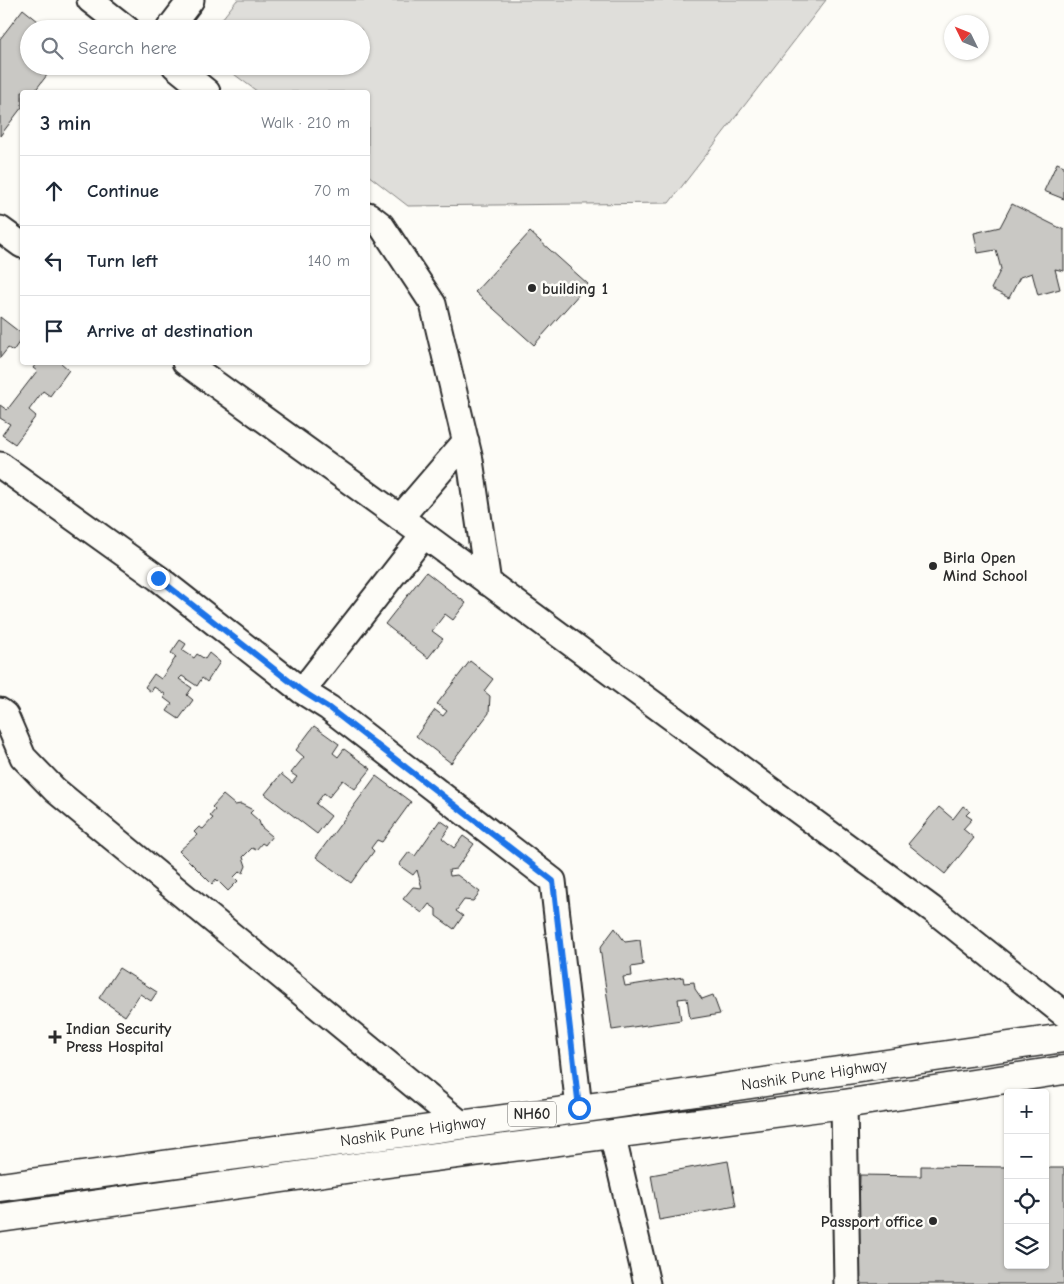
<!DOCTYPE html>
<html lang="en">
<head>
<meta charset="utf-8">
<style>
  :root { --surface:#fff; --page:#f2f2f3; --text:#1f2937; --muted:#747a83; --line:#e0e1e3 }
  body { margin:0; font-family:"Comic Neue",sans-serif; background:var(--page); color:var(--text) }
  .controls { position:absolute; right:15px; bottom:15px; display:grid; overflow:hidden; border-radius:5px; box-shadow:0 1px 4px #0004 }
  .controls button { width:45px; height:45px; display:grid; place-items:center; padding:0; border:0; border-bottom:1px solid var(--line); background:var(--surface); color:var(--text); font:25px sans-serif }
  .compass { position:absolute; left:944px; top:15px; width:45px; height:45px; border-radius:50%; background:var(--surface); box-shadow:0 1px 4px #0004; rotate:313deg }
  .stop { position:absolute; width:15px; height:15px; margin:-11px; border:4px solid #1a73e8; border-radius:50%; background:#fff }
  .stop.end { background:#1a73e8; border-color:#fff; box-shadow:0 1px 5px #0008 }
  .list { margin:0; padding:0; list-style:none }
  h2 { display:flex; justify-content:space-between; align-items:center; height:65px; margin:0; padding:0 20px; font-size:21px }
  h2 small { font-size:16px; font-weight:400; color:var(--muted) }
  .list li { display:grid; grid-template-columns:32px 1fr auto; gap:15px; align-items:center; box-sizing:border-box; height:70px; padding:0 20px; border-top:1px solid var(--line) }
  .list b { display:block; font-size:19px; white-space:nowrap }
  .list em { font-size:16px; font-style:normal; color:var(--muted) }
  .icon { flex:none; width:28px; height:28px; fill:none; stroke:currentColor; stroke-width:2; stroke-linecap:round; stroke-linejoin:round }
  .map { position:relative; flex:none; width:1064px; height:1284px; overflow:hidden }
  .search { position:absolute; background:var(--surface); box-shadow:0 1px 4px #0004; left:20px; top:20px; width:350px; height:55px; display:flex; align-items:center; gap:12px; box-sizing:border-box; padding:0 18px; border-radius:28px; color:var(--muted); font-size:19px }
  .panel { position:absolute; background:var(--surface); box-shadow:0 1px 4px #0004; left:20px; top:90px; width:350px; height:275px; border-radius:5px }
  .map>svg:first-child { display:block }
  .green { fill:#dfdeda; stroke:#858482 }
  .building { fill:#c9c8c4; stroke:#2b2b2b }
  .lines { fill:none; stroke-linecap:round; stroke-linejoin:round }
  .street-casing { stroke:#2b2b2b; stroke-width:29 }
  .highway-casing { stroke:#2b2b2b; stroke-width:31 }
  .street { stroke:#fdfcf7; stroke-width:25 }
  .highway { stroke:#fdfcf7; stroke-width:28 }
  .route { stroke:#1a73e8; stroke-width:6 }
  .poi-dot { fill:#2b2b2b; stroke:#fdfcf7; stroke-width:2 }
  .labels { text-anchor:middle; stroke-width:5; stroke-linejoin:round; paint-order:stroke }
  .shield { fill:#fdfcf7; stroke:#6a6a68; stroke-width:1 }
  .shield-label { font-size:15px; font-weight:bold; fill:#2b2b2b }
  .poi-label { font-size:16px; font-weight:bold; fill:#2b2b2b; stroke:#fdfcf7; text-anchor:start }
  .street-label { font-size:16px; fill:#2b2b2b; stroke:#fdfcf7 }
</style>
</head>
<body>
<div class="map">
<svg width="1064" height="1284" viewBox="0 0 1064 1284">
  <rect width="100%" height="100%" fill="#fdfcf7"/>
  <filter id="ink" filterUnits="userSpaceOnUse"><feTurbulence type="fractalNoise" baseFrequency=".02" numOctaves="2"/><feDisplacementMap in="SourceGraphic" scale="10" xChannelSelector="R" yChannelSelector="G"/><feConvolveMatrix kernelMatrix="1 2 1 2 8 2 1 2 1" color-interpolation-filters="sRGB"/></filter>
  <g filter="url(#ink)">
    <!-- green -->
    <path class="green" d="M237,0H826L669,203L408,206L368,175V92H258L223,66H361V29H214Z"/>
    <!-- building -->
    <path class="building" d="M23,9L48,29H29V66H54L34,92H22V107L0,136V39Z
      M1057,163L1064,166V199L1044,191Z
      M1012,204L1064,230V271L1055,269L1060,289L1038,295L1032,273L1020,277L1009,298L991,289L1001,269L996,250L978,253L974,233L1000,227Z
      M530,232L588,284L534,345L475,292Z
      M0,317L22,334V338L13,351L8,348L0,358Z
      M37,362H60L69,370L50,396L43,391L29,410L36,416L15,444L2,435L10,424L0,418V405L7,410L37,371L33,368Z
      M426,572L466,603L453,620L445,614L432,631L443,639L428,658L385,624Z
      M180,640L186,644L182,650L194,658L197,654L205,659L209,653L220,662L207,682L202,678L197,686L182,676L179,679L192,688L187,695L193,700L179,719L167,711L172,704L164,698L165,694L154,687L151,692L145,687L154,674L161,679L176,657L171,653Z
      M470,661L493,679L484,691L490,696L489,713L451,763L416,736L435,710L443,716L447,711L437,704Z
      M314,726L339,744L333,753L338,757L344,749L371,769L355,789L343,780L329,797L324,793L316,804L331,816L317,834L265,794L281,774L292,783L297,777L291,773L304,757L296,750Z
      M376,776L411,802L382,842L377,840L371,848L374,851L351,883L316,857Z
      M223,795L235,805L241,804L253,810L250,813L259,821L261,827L272,836L265,845L262,843L256,850L252,848L243,857L246,866L243,873L240,871L234,877L238,881L228,891L216,879L212,884L179,851L197,835L194,832L199,827L203,829L213,818L210,816L215,810L212,807Z
      M963,806L970,811L966,815L972,819L963,829L974,838L945,874L908,844L939,807L953,819Z
      M440,820L450,827L442,838L454,848L463,836L474,844L456,869L449,870L450,876L457,875L480,892L473,901L464,900L456,911L463,916L454,929L436,916V909L429,904L422,913L403,899L413,887L422,888L417,870L413,875L399,865L409,852L415,856Z
      M615,928L625,942L640,940L643,965L631,967L632,976L623,977L625,986L683,977L684,983L694,982L695,989L702,999L713,995L720,1014L690,1019L687,998L678,999L681,1020L612,1030L600,948Z
      M119,968L157,992L151,1001L140,994L125,1016L99,998Z
      M728,1161L736,1206L659,1220L651,1175Z
      M921,1166L1008,1167V1265H1045V1168H1064V1284H857L860,1175L921,1176Z"/>
    <g class="lines">
      <!-- street casing -->
      <g class="street-casing">
        <path id="street" d="M90,0L127,29
          M169,29L191,0
          M175,66L207,92
          M368,215L381,225L433,304L470,460L488,583
          M0,229L22,245
          M185,362L424,535L932,909L1064,1014
          M0,465L158,578L302,691L329,708L553,881L579,1108
          M400,518L466,441
          M302,691L424,535
          M0,711L5,715L23,757L55,790L461,1124
          M844,1104L847,1284
          M612,1134L647,1284"/>
      </g>
      <!-- highway casing -->
      <g class="highway-casing">
        <path id="highway" d="M0,1187L608,1105L1064,1038
          M0,1218L381,1164L844,1104L1064,1070"/>
      </g>
      <!-- street -->
      <use href="#street" class="street"/>
      <!-- highway -->
      <use href="#highway" class="highway"/>
    </g>
  </g>
  <g class="lines" filter="url(#ink)">
    <!-- route -->
    <path class="route" d="M158,578L302,691L329,708L553,881L579,1108"/>
  </g>
  <!-- markers -->
  <g class="poi-dot">
    <circle cx="532" cy="288" r="5"/>
    <circle cx="933" cy="566" r="5"/>
    <path d="M52.5 1029.5h5v5h5v5h-5v5h-5v-5h-5v-5h5z"/>
    <circle cx="933" cy="1221" r="5"/>
  </g>
  <g class="labels">
    <!-- shield labels -->
    <rect class="shield" x="508" y="1101.5" width="48" height="25" rx="4"/>
    <g class="shield-label">
      <text x="532" y="1119">NH60</text>
    </g>
    <!-- poi labels -->
    <g class="poi-label">
      <text x="542" y="294">building 1</text>
      <text x="943" y="563">Birla Open<tspan x="943" dy="18">Mind School</tspan></text>
      <text x="66" y="1034">Indian Security<tspan x="66" dy="18">Press Hospital</tspan></text>
      <text x="923" y="1227" text-anchor="end">Passport office</text>
    </g>
    <!-- street labels -->
    <g class="street-label">
      <text transform="translate(814 1074) rotate(-8)" y="6">Nashik Pune Highway</text>
      <text transform="translate(413 1130) rotate(-8)" y="6">Nashik Pune Highway</text>
    </g>
  </g>
</svg>
<div class="controls">
<button>+</button>
<button>−</button>
<button><svg class="icon" aria-label="locate" viewBox="0 0 24 24"><circle cx="12" cy="12" r="6"/><path d="M12 2v4M12 18v4M2 12h4M18 12h4"/></svg></button>
<button><svg class="icon" aria-label="layers" viewBox="0 0 24 24"><path d="M12 4l9 5-9 5-9-5zM3 14l9 5 9-5"/></svg></button>
</div>
<svg class="compass" viewBox="-18 -18 36 36"><path d="M0-13l5 13h-10z" fill="#e53935"/><path d="M0 13l5-13h-10z" fill="#747a83"/></svg>
<div class="stop" style="left:579px;top:1108px"></div>
<div class="stop end" style="left:158px;top:578px"></div>
<div class="search"><svg class="icon" aria-label="search" viewBox="0 0 24 24"><circle cx="10" cy="10" r="6"/><path d="M15 15l6 6"/></svg>Search here</div>
<section class="panel">
<h2>3 min<small>Walk · 210 m</small></h2>
<ul class="list">
<li><svg class="icon" aria-label="ahead" viewBox="0 0 24 24"><path d="M12 20V5M6 11l6-6 6 6"/></svg><div><b>Continue</b></div><em>70 m</em></li>
<li><svg class="icon" aria-label="left" viewBox="0 0 24 24"><path d="M17 20v-9H6M10 6l-5 5 5 5"/></svg><div><b>Turn left</b></div><em>140 m</em></li>
<li><svg class="icon" aria-label="arrive" viewBox="0 0 24 24"><path d="M6 21V4h12l-3 4 3 4H6"/></svg><div><b>Arrive at destination</b></div></li>
</ul>
</section>
</div>
</body>
</html>
